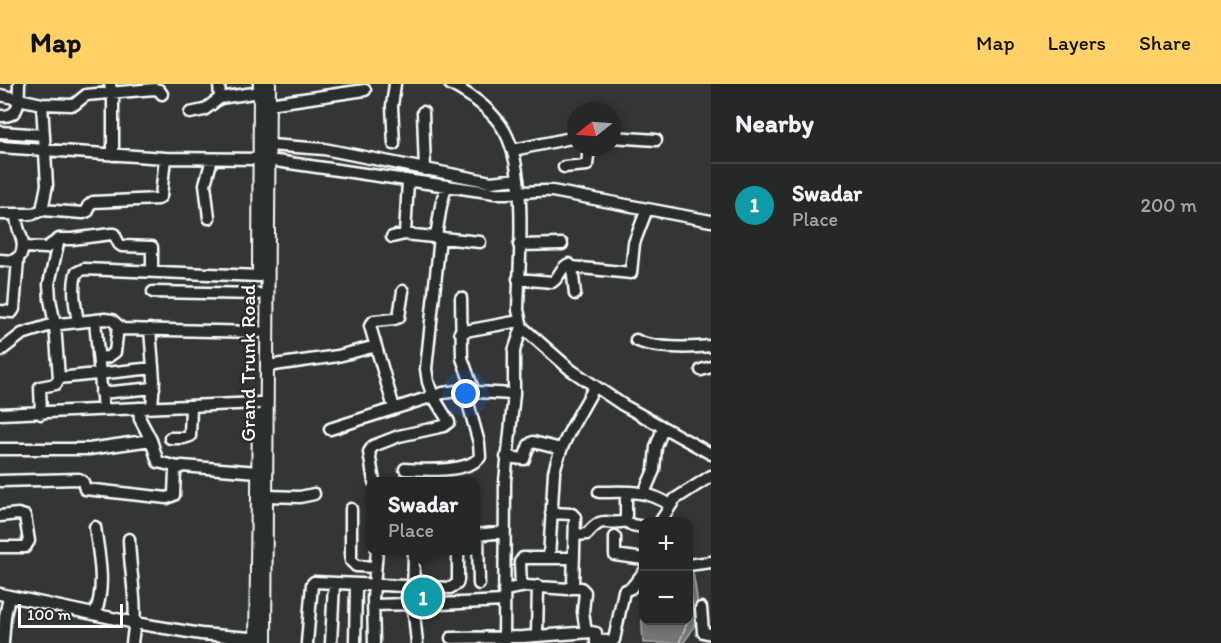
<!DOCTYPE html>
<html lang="en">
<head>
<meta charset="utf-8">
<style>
  :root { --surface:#262828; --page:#323434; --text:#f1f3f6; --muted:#a4a6a8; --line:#424445; --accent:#ffd166 }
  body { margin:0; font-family:Itim,sans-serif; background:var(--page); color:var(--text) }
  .controls { position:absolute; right:18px; bottom:18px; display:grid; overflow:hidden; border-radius:12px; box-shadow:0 3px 9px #0003 }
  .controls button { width:54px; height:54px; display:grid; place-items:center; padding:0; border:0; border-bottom:2px solid var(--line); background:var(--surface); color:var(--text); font:30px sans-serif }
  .compass { position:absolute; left:567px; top:18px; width:54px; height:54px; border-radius:50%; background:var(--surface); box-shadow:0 3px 9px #0003; rotate:253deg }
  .scale { position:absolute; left:18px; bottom:15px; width:105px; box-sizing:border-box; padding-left:6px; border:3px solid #fff; border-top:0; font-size:16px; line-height:21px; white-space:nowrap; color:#fff; -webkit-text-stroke:4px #2a2d2e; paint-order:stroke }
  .you { position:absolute; left:466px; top:310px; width:21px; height:21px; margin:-15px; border:4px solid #fff; border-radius:50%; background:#1a73e8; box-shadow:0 0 0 9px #1a73e833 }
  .badge { display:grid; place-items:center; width:39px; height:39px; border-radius:50%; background:var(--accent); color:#fff; font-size:20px; font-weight:700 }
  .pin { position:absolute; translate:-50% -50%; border:3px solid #fff; box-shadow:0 2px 6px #0006 }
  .popup { position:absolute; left:366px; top:393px; width:114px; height:78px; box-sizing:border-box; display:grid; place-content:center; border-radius:12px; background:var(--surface); filter:drop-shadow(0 2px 4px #0005); font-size:20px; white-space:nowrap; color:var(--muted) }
  .popup b { font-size:22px; color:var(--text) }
  .popup::after { content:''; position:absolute; left:50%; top:100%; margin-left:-12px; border:12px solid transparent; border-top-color:var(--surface) }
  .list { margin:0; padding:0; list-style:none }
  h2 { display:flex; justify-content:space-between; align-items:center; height:78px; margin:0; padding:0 24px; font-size:26px }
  h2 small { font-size:20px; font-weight:400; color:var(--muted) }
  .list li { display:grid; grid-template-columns:39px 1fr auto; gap:18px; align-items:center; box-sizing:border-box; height:84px; padding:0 24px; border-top:2px solid var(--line) }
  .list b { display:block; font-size:22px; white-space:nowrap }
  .list p { margin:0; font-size:20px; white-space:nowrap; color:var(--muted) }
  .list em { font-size:20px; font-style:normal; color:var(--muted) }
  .map { position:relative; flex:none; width:711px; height:559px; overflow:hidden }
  header { display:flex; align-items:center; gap:36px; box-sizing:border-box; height:84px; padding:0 30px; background:var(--accent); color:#111 }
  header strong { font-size:28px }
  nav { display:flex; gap:33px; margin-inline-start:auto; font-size:21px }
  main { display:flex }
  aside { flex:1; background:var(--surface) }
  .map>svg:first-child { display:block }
  .water { fill:#737576; stroke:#abacad; stroke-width:1.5 }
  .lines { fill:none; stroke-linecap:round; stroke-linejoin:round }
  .shore { stroke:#c7c8c8; stroke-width:1.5 }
  .minor-casing { stroke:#fff; stroke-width:15 }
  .major-casing { stroke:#fff; stroke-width:16 }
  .minor { stroke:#2a2d2e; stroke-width:10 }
  .major { stroke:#2a2d2e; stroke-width:12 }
  .labels { text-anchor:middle; stroke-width:5; stroke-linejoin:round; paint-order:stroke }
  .street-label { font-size:20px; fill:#fff; stroke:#2a2d2e }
</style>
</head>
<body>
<header>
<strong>Map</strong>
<nav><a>Map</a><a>Layers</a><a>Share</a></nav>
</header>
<main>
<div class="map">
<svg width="711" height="559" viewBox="0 0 711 559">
  <rect width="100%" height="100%" fill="#333536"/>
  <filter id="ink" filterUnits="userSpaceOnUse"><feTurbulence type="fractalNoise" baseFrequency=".0167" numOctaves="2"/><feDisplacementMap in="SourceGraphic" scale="12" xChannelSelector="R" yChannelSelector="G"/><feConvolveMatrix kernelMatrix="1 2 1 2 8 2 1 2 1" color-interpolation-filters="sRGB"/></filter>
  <g filter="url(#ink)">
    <!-- water -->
    <path class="water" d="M689,489H693C698,518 704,535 683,559H643L641,521L643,507L644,536H688Z"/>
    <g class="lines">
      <!-- shore -->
      <path class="shore" d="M679,559L693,525L688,496"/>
      <!-- minor casing -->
      <g class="minor-casing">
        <path id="minor" d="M110,0L113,16V71
          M219,0L220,14
          M450,0C471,11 493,26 505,48C528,90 519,178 518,226L522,243L571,286L623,321L711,370
          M0,11L42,20L47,101L42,126L33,130H0
          M42,20L71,21L75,20L86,11L154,5L159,6L162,10
          M269,20L365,6
          M423,28L425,86
          M190,29L204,26L220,14L260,8
          M0,32C22,33 18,17 19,0
          M0,48L44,51
          M612,53L656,56
          M394,60L392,22L395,0
          M269,61L324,65L491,98L518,95
          M0,63L165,74L260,75
          M513,66L576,53
          M269,76L495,109C514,110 532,106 552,107L711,137
          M564,83L587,81L589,63
          M42,126L83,129L88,127V122L93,118L158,115L161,112L165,74
          M209,134L205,100L212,75
          M405,150L480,158
          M436,152L441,122L446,102
          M392,153L405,150L408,97
          M519,161L562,160
          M23,163L46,164L59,155H72L111,150H114L119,160L122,162L152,163V188
          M0,176L13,177L21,171C27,153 16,150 16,130
          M572,183L631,189L634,159L647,125
          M518,195L552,198C560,194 560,183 569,180L572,183L575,210
          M153,208L259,210
          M461,214L462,274L474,308
          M0,227L12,228L14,225L18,176
          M95,236L103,325
          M78,238C75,222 72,205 76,189L84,185L259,192
          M150,245L154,296L152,323
          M460,248L519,237
          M636,256C652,265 692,264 711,262
          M0,267L22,250L51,241L105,235L112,236L122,245L259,248
          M99,274L108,273L115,268L118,243
          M267,282L338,272L376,262
          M701,286L711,283
          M59,294L153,284
          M101,309L154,304
          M139,324L140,335L151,356L158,378L178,383
          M394,324L370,242L374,237L394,235L399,233L403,207
          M0,330L259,319
          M41,330L40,303L56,300L59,294L55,241L50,215L49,200L59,155
          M330,345L443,309L457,307L514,310
          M170,354H184L190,352L191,322
          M0,365H89L151,356
          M506,373L524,375L529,361L533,358L561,365
          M405,385C424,386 467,389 480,373L479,359L465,308
          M0,397L79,395L83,398L85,405L167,414L174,411L175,387L182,382L258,388
          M374,398L369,368L373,362L399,352L444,342L449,338L433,312L428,298L426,285L440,153
          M599,408C627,408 645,405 670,421
          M626,408V437L632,441L644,443
          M644,409L654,386L656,363L663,344
          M267,412L300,413L314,410
          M351,425V477L356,482L375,483
          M0,432L18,430L25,432L29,457L25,463H0
          M660,438L675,415L711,392
          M478,450L479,500
          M476,451L504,448
          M575,451L587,450C605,429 605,443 626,437
          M615,453V471L644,475
          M129,455C130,493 139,520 132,559
          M414,466L413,520L417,559
          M549,474L554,388C561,357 580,330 595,302
          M688,481L711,478
          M521,503L520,478L523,474H574
          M571,504H581L585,508L583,528L586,548
          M504,506L526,502L568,505L573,501L575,433L572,430L551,429
          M0,510L135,539L201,550L262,555
          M440,520L504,517
          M373,521L413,520
          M701,524L703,548L711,550
          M95,530C106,502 99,472 95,443
          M537,552L538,502
          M451,554L523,553L591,548L596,549V559
          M596,555L610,558L614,556L624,507L631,504L644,488
          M3,559L5,532L9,513
          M307,559L312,500L314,498L450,504L457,500L458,496V466
          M331,559L334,500
          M355,559L356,501
          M374,559L373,514L377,466
          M504,559L505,397L514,310V267L522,243"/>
      </g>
      <!-- major casing -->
      <g class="major-casing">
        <path id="major" d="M259,186L260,0
          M256,559L259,332
          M265,559L269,0"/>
      </g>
      <!-- minor -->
      <use href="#minor" class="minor"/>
      <!-- major -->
      <use href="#major" class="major"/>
    </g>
  </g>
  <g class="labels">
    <!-- street labels -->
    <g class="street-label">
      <text transform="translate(248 279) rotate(-90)" y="7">Grand Trunk Road</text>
    </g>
  </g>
</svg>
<div class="controls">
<button>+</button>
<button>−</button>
</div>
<svg class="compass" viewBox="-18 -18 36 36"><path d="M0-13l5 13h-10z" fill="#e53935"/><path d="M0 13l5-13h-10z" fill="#a4a6a8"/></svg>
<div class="scale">100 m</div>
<div class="you"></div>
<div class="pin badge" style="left:423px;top:513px;background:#0f9aa8">1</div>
<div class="popup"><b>Swadar</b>Place</div>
</div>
<aside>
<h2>Nearby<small></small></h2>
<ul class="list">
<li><span class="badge" style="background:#0f9aa8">1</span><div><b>Swadar</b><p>Place</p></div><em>200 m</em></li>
</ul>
</aside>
</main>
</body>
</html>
